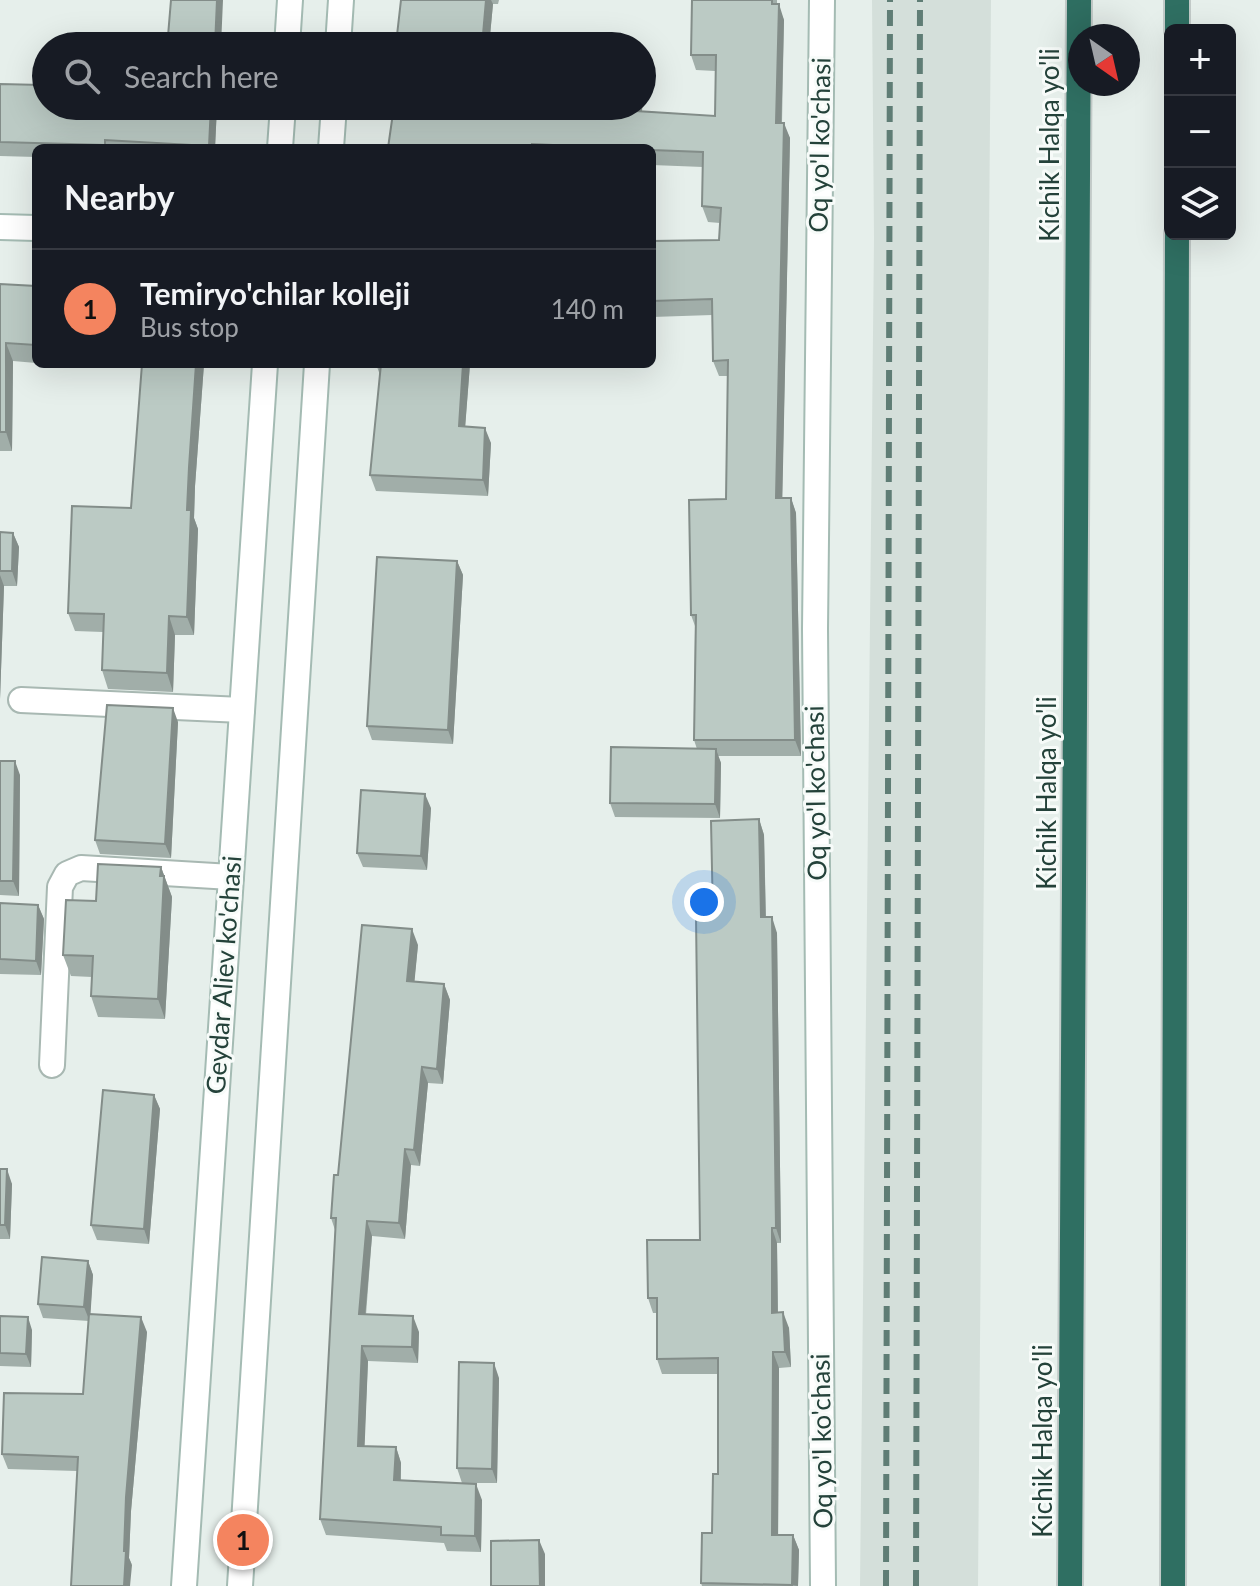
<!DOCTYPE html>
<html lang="en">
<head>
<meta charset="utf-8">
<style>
  :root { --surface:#171b24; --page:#20242c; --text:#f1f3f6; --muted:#9ea1a6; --line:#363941; --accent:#f4845f }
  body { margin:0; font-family:Lato,sans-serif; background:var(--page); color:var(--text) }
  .controls { position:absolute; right:24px; top:24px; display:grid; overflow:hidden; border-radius:12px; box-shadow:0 8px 32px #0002 }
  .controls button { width:72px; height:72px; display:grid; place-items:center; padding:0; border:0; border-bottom:2px solid var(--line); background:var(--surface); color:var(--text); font:40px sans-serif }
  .compass { position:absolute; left:1068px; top:24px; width:72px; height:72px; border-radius:50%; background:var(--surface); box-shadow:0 8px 32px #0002; rotate:146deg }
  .you { position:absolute; left:704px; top:902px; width:28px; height:28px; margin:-20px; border:6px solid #fff; border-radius:50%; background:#1a73e8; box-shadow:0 0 0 12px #1a73e833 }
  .badge { display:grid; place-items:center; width:52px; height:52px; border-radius:50%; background:var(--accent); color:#111; font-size:26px; font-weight:700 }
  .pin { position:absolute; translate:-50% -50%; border:4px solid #fff; box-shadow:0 2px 8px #0006 }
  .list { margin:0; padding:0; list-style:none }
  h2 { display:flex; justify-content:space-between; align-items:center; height:104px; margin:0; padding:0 32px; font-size:34px }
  h2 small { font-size:26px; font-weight:400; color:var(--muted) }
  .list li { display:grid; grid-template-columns:52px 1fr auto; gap:24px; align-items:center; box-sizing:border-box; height:120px; padding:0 32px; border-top:2px solid var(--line) }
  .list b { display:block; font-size:30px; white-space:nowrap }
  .list p { margin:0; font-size:26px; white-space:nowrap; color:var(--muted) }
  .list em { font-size:26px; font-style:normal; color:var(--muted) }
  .icon { flex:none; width:44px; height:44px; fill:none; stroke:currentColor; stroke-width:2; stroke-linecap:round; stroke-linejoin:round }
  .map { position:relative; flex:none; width:1260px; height:1586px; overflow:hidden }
  .search { position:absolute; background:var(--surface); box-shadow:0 8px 32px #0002; left:32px; top:32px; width:624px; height:88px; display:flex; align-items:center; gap:20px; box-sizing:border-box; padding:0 28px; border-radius:44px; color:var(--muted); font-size:30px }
  .panel { position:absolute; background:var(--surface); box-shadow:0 8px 32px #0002; left:32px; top:144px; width:624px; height:224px; border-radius:12px }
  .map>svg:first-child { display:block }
  .built { fill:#d4dfda }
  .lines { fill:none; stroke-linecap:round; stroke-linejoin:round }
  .street-casing { stroke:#a8b8b2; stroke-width:28 }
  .secondary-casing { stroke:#a4bbb3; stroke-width:28 }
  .highway-casing { stroke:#c2cac8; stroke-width:28 }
  .street { stroke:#fff; stroke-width:24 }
  .secondary { stroke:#fff; stroke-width:24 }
  .highway { stroke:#2f6f62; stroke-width:24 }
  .rail { stroke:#5f7d75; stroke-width:6; stroke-dasharray:16 8; stroke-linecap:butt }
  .wall { fill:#a1aea9 }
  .shaded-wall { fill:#838d89 }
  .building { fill:#bbcac4; stroke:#838d89; stroke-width:2 }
  .labels { text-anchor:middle; stroke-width:6; stroke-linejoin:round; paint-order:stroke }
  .street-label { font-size:26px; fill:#24423a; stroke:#f7fbf9 }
</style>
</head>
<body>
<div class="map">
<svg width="1260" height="1586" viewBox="0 0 1260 1586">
  <rect width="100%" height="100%" fill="#e6efeb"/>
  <!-- built -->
  <path class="built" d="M872,0H991L978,1586H860L874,238Z"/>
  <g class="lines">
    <!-- street casing -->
    <g class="street-casing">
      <path id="street" d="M21,700L242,710
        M52,1065L60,887L67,874L81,868L231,877"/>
    </g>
    <!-- secondary casing -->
    <g class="secondary-casing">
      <path id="secondary" d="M822,0L815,629L823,1586
        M287,46L290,0
        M338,46L341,0
        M280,148L283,106
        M331,148L334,106
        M0,227L36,228
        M184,1586L265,364
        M240,1586L317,364"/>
    </g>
    <!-- highway casing -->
    <g class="highway-casing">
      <path id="highway" d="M1177,30V0
        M1070,1586L1079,0
        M1173,1586L1177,234"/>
    </g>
    <!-- street -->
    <use href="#street" class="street"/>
    <!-- secondary -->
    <use href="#secondary" class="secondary"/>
    <!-- highway -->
    <use href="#highway" class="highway"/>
    <!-- rail -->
    <path class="rail" d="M886,1586L890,0
      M916,1586L920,0"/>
  </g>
  <!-- wall -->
  <path class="wall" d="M401,0H499L498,4H493L489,46H397Z
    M692,0H777V4L784,20L782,123L790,138L782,498H791L796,513L801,756H718L721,763L720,818L615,817L610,803L697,749L694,740L695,626L691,615L726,499L728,376H719L713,361L712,315L652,317V241L719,240L720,223L708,222L702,206L703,167L652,165V148H388L642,106V74L644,79L642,111L715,116V71L696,70L691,55Z
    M0,84L46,106H217L215,148H36V157L0,156Z
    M0,284L36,286V363L13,361L12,451H0Z
    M63,364H204L195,486L194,518L198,529L194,635H175L173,692L108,689L102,670L103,632L75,631L68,613L131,508L142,368Z
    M376,364H470L465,427L491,443L488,496L376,491L370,475L380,375Z
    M0,532L13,533L19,547L17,586H4L0,699Z
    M457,561L463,575L453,744L372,740L367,726Z
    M178,722L171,858L100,854L95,840Z
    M0,761L20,775L19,896L0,895Z
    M431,808L427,870L363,867L357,853Z
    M759,819L764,835L766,917L777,933L781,1243H777L778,1313L789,1328L791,1367L779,1368L778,1535H793L799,1550L798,1586H702L701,1583L712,1533L718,1474V1374H662L657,1359V1313H653L648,1298L700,1240L713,917Z
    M161,867L172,897L165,1019L98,1017L91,996L92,977L71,976L63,955L96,901Z
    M0,903L38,905L44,919L41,975L0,974Z
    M418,945L414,982L444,984L450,1000L443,1084L428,1083L420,1166L411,1165L405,1239L372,1236L366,1315L419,1332L418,1363L368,1361L364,1446L396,1447L401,1463V1480L482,1500L481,1552L447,1551L444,1543L326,1535L320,1519L335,1230L331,1218L338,1175Z
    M154,1095L160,1109L149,1244L97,1240L91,1225Z
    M0,1169L12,1184L10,1239H0Z
    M88,1261L93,1275L90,1314L147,1332L131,1511L129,1558L132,1565L77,1471L8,1469L2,1454L83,1394L89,1321L43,1318L38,1304Z
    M0,1316L32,1330L31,1367L0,1366Z
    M499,1378L497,1483H462L457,1468Z"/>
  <!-- shaded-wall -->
  <path class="shaded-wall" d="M217,0H223L221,46H215Z
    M486,0H491L493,4L489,46H482Z
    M779,4L784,20L781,138L776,123Z
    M642,74L644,79L641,126L636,111V106H642Z
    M211,106H217L215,148H210L209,146Z
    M784,123L790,138L782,514L776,498Z
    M6,343L13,361L12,451L6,432Z
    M196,364H204L195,486L194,518L198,529L194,635L187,617V510L189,467Z
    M463,364H470L464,442L459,426Z
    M485,428L491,443L488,496L483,480Z
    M791,498L796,513L801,756L795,740Z
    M13,533L19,547L17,586L12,571Z
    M457,561L463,575L453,744L448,730Z
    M0,575L4,586L0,699Z
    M169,616L175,635L173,692L167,673Z
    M173,708L178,722L171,858L165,844Z
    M716,749L721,763L720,818L715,804Z
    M15,761L20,775L19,896L13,881Z
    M425,794L431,808L427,870L421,856Z
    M759,819L764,835L766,933L761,917Z
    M161,867L172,897L165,1019L158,999Z
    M38,905L44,919L41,975L36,961Z
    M772,917L777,933L781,1243L776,1228Z
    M412,929L418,945L413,997L407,981Z
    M444,984L450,1000L443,1084L437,1069Z
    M422,1067L428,1083L420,1166L414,1150Z
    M154,1095L160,1109L149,1244L144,1229Z
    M405,1149L411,1165L405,1239L399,1223Z
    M7,1169L12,1184L10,1239L5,1225Z
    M367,1221L372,1236L364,1330L359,1314Z
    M772,1228L777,1243L778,1328L772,1313Z
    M88,1261L93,1275L90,1322L84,1307Z
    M783,1312L789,1328L791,1367L785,1352Z
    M413,1316L419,1332L418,1363L412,1347Z
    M28,1317L32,1330L31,1367L26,1354Z
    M141,1317L147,1332L131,1511L129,1558L132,1565L130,1586H124L126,1497Z
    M362,1346L368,1361L364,1462L358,1446Z
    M773,1352L779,1368L778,1550L772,1535Z
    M494,1363L499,1378L497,1483L492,1469Z
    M396,1447L401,1463L400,1495L394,1480Z
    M476,1484L482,1500L481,1552L475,1536Z
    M793,1535L799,1550L798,1586L792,1585Z
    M539,1540L545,1554V1586H540Z"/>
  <!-- building -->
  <path class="building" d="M171,0H217L215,46H160V36H168Z
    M401,0H486L482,46H402V45L396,44Z
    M692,0H772V4H779L776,123H784L776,498H791L795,740H694L696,615H691L689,500L726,499L728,360L713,361L712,299L652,301V241L719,240L721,208L702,206L703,152L652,150V148H619L532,144V148H388L394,106H636V111L715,116L716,55H691Z
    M43,76H46V106H211L209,146L105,140V145L0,142V84L42,85Z
    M0,284L36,286V345L6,343V432H0Z
    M142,364H196L189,467L187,510H191L187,617L169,616L167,673L102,670L104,614L68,613L72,506L131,508Z
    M381,364H463L459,426L485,428L483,480L370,475Z
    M0,532L13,533L12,571H0Z
    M377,557L457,561L448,730L367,726Z
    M107,705L173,708L165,844L95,840Z
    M611,747L716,749L715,804L610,803Z
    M0,761H15L13,881H0Z
    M361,790L425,794L421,856L357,853Z
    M759,819L761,917H772L776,1228H772V1313L783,1312L785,1352H773L772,1535H793L792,1585L701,1583L702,1533H712L713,1474H718V1358L657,1359V1298H648L647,1240H700L696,917H713L711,821Z
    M98,864L161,867L160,876H164L158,999L91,996L93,956L63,955L66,900L96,901Z
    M0,903L38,905L36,961L0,959Z
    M362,925L412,929L407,981L444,984L437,1069L422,1067L414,1150L405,1149L399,1223L367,1221L359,1314L413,1316L412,1347L362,1346L358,1446L396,1447L394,1480L476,1484L475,1536L441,1535V1527L320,1519L336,1218H331L334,1175H338Z
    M103,1090L154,1095L144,1229L91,1225Z
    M0,1169H7L5,1225H0Z
    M42,1257L88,1261L84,1307L38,1304Z
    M89,1314L141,1317L126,1497L124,1551H126L124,1586H71L78,1457L2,1454L4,1393L83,1394Z
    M0,1316L28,1317L26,1354L0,1353Z
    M459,1362L494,1363L492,1469L457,1468Z
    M539,1540L540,1586H491V1541Z"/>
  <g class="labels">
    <!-- street labels -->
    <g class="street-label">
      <text transform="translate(820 145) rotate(-89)" y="9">Oq yo'l ko'chasi</text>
      <text transform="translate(1050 145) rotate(-90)" y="9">Kichik Halqa yo'li</text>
      <text transform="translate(816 793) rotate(-91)" y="9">Oq yo'l ko'chasi</text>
      <text transform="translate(1047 793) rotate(-90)" y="9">Kichik Halqa yo'li</text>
      <text transform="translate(224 975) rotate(-86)" y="9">Geydar Aliev ko'chasi</text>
      <text transform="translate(822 1441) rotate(-91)" y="9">Oq yo'l ko'chasi</text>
      <text transform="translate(1043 1441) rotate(-90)" y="9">Kichik Halqa yo'li</text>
    </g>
  </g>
</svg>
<div class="controls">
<button>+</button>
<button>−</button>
<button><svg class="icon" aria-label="layers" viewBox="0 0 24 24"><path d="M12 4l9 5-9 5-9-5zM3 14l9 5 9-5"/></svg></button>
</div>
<svg class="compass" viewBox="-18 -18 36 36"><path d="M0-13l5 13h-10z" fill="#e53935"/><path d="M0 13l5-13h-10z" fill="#9ea1a6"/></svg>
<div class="you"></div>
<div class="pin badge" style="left:243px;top:1540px">1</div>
<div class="search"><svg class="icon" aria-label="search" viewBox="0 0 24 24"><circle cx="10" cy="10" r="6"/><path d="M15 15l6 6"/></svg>Search here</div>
<section class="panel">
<h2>Nearby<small></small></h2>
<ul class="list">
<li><span class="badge">1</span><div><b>Temiryo'chilar kolleji</b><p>Bus stop</p></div><em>140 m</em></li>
</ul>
</section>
</div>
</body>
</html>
